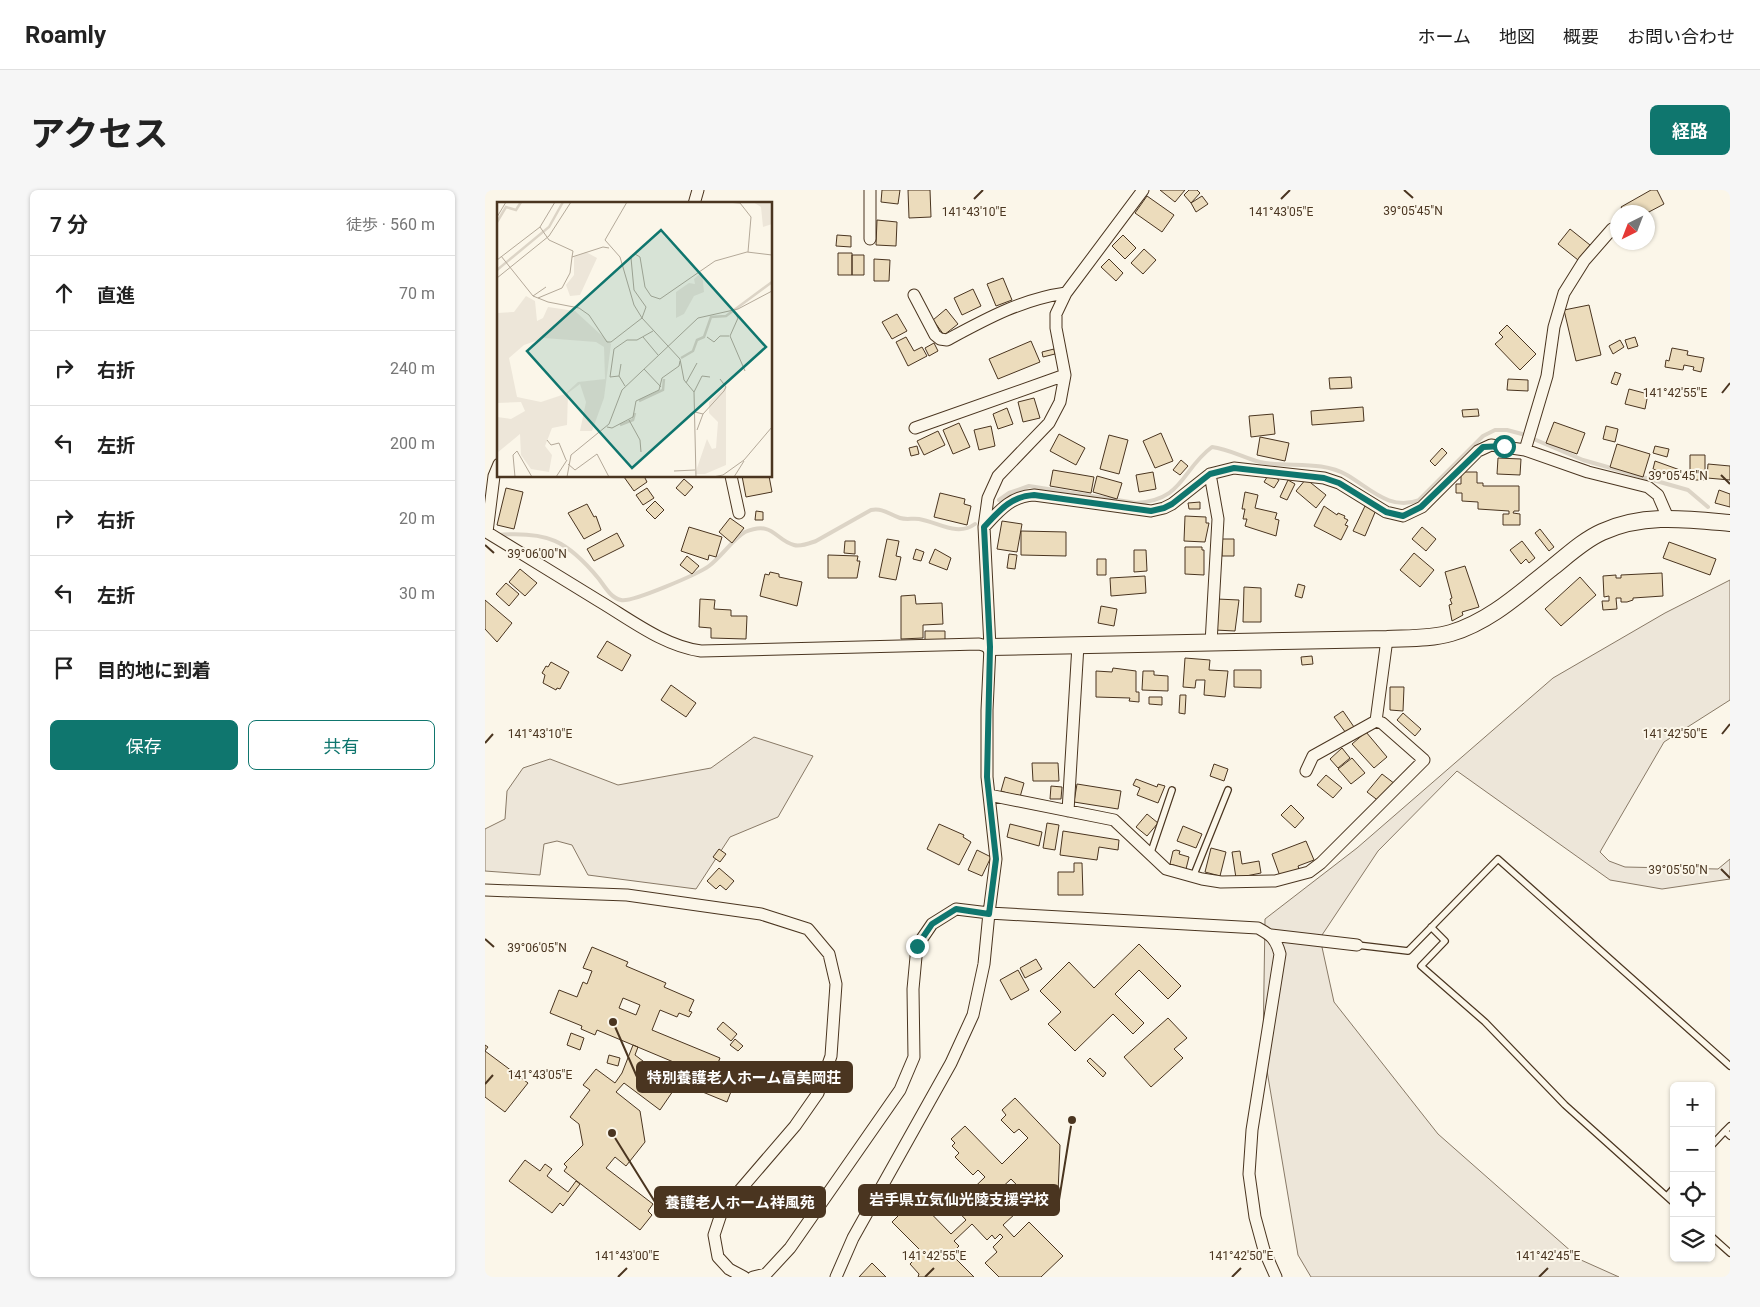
<!DOCTYPE html>
<html lang="ja">
<head>
<meta charset="utf-8">
<style>
  :root { --surface:#fff; --page:#f6f6f6; --text:#222; --muted:#767676; --line:#e0e0e0; --accent:#0f766e }
  body { margin:0; font-family:Roboto,"Noto Sans JP",sans-serif; background:var(--page); color:var(--text) }
  .controls { position:absolute; right:15px; bottom:15px; display:grid; overflow:hidden; border-radius:8px; box-shadow:0 1px 4px #0004 }
  .controls button { width:45px; height:45px; display:grid; place-items:center; padding:0; border:0; border-bottom:1px solid var(--line); background:var(--surface); color:var(--text); font:25px sans-serif }
  .compass { position:absolute; left:1125px; top:15px; width:45px; height:45px; border-radius:50%; background:var(--surface); box-shadow:0 1px 4px #0004; rotate:222deg }
  .stop { position:absolute; width:15px; height:15px; margin:-11px; border:4px solid #0f766e; border-radius:50%; background:#fff }
  .stop.end { background:#0f766e; border-color:#fff; box-shadow:0 1px 5px #0008 }
  .list { margin:0; padding:0; list-style:none }
  h2 { display:flex; justify-content:space-between; align-items:center; height:65px; margin:0; padding:0 20px; font-size:21px }
  h2 small { font-size:16px; font-weight:400; color:var(--muted) }
  .list li { display:grid; grid-template-columns:32px 1fr auto; gap:15px; align-items:center; box-sizing:border-box; height:75px; padding:0 20px; border-top:1px solid var(--line) }
  .list b { display:block; font-size:19px; white-space:nowrap }
  .list em { font-size:16px; font-style:normal; color:var(--muted) }
  .actions { display:flex; gap:10px; padding:15px 20px }
  .actions a { flex:1; padding:11px 0; border:1px solid var(--accent); border-radius:8px; text-align:center; font-size:18px; color:var(--accent) }
  .actions .main { background:var(--accent); color:#fff }
  .icon { flex:none; width:28px; height:28px; fill:none; stroke:currentColor; stroke-width:2; stroke-linecap:round; stroke-linejoin:round }
  .map { position:relative; flex:none; width:1245px; height:1087px; overflow:hidden; border-radius:8px }
  header { display:flex; align-items:center; gap:30px; box-sizing:border-box; height:70px; padding:0 25px; background:var(--surface); border-bottom:1px solid var(--line) }
  header strong { font-size:24px }
  nav { display:flex; gap:28px; margin-inline-start:auto; font-size:18px }
  .intro { display:flex; align-items:center; justify-content:space-between; box-sizing:border-box; height:120px; padding:0 30px }
  h1 { margin:0; font-size:35px }
  .button { padding:12px 22px; border-radius:8px; background:var(--accent); color:#fff; font-size:18px; font-weight:700 }
  main { display:flex; gap:30px; padding:0 30px }
  aside { flex:1; background:var(--surface); border-radius:8px; box-shadow:0 1px 4px #0004 }
  .map>svg:first-child { display:block }
  .green { fill:#ede6d9; stroke:#887966 }
  .lines { fill:none; stroke-linecap:round; stroke-linejoin:round }
  .stream { stroke:#dcd4c6; stroke-width:4 }
  .building { fill:#ecdcbc; stroke:#4a3520; fill-rule:evenodd }
  .lane-casing { stroke:#4a3520; stroke-width:8 }
  .street-casing { stroke:#4a3520; stroke-width:13 }
  .secondary-casing { stroke:#4a3520; stroke-width:18 }
  .lane { stroke:#fbf6e9; stroke-width:5.5 }
  .street { stroke:#fbf6e9; stroke-width:11 }
  .secondary { stroke:#fbf6e9; stroke-width:16 }
  .route { stroke:#0f766e; stroke-width:6 }
  .ticks { fill:none; stroke:#4a3520; stroke-width:2 }
  .inset-river { fill:none; stroke:#dcd4c6; stroke-width:2.5 }
  .inset-road { fill:none; stroke:#b4a999; stroke-width:1 }
  .view { fill:#0f766e; fill-opacity:0.15; stroke:#0f766e; stroke-width:2.5 }
  .inset-edge { fill:none; stroke:#4a3520; stroke-width:2.5 }
  .ticks-label { font-size:12px; text-anchor:middle; fill:#4a3520; stroke:#fbf6e9; stroke-width:4; stroke-linejoin:round; paint-order:stroke }
  .leader { fill:none; stroke:#4a3520; stroke-width:2 }
  .callout-dot { fill:#4a3520; stroke:#fbf6e9; stroke-width:2 }
  .callout { fill:#4a3520; stroke:#4a3520; stroke-width:2 }
  .callout-label { font-size:15px; text-anchor:middle; font-weight:bold; fill:#fff }
</style>
</head>
<body>
<header>
<strong>Roamly</strong>
<nav><a>ホーム</a><a>地図</a><a>概要</a><a>お問い合わせ</a></nav>
</header>
<div class="intro"><h1>アクセス</h1><a class="button">経路</a></div>
<main>
<aside>
<h2>7 分<small>徒歩 · 560 m</small></h2>
<ul class="list">
<li><svg class="icon" aria-label="ahead" viewBox="0 0 24 24"><path d="M12 20V5M6 11l6-6 6 6"/></svg><div><b>直進</b></div><em>70 m</em></li>
<li><svg class="icon" aria-label="right" viewBox="0 0 24 24"><path d="M7 20v-9h11M14 6l5 5-5 5"/></svg><div><b>右折</b></div><em>240 m</em></li>
<li><svg class="icon" aria-label="left" viewBox="0 0 24 24"><path d="M17 20v-9H6M10 6l-5 5 5 5"/></svg><div><b>左折</b></div><em>200 m</em></li>
<li><svg class="icon" aria-label="right" viewBox="0 0 24 24"><path d="M7 20v-9h11M14 6l5 5-5 5"/></svg><div><b>右折</b></div><em>20 m</em></li>
<li><svg class="icon" aria-label="left" viewBox="0 0 24 24"><path d="M17 20v-9H6M10 6l-5 5 5 5"/></svg><div><b>左折</b></div><em>30 m</em></li>
<li><svg class="icon" aria-label="arrive" viewBox="0 0 24 24"><path d="M6 21V4h12l-3 4 3 4H6"/></svg><div><b>目的地に到着</b></div></li>
</ul>
<div class="actions"><a class="main">保存</a><a>共有</a></div>
</aside>
<div class="map">
<svg width="1245" height="1087" viewBox="0 0 1245 1087">
  <rect width="100%" height="100%" fill="#fbf6e9"/>
  <!-- green -->
  <path class="green" d="M1245,390V510L1179,552L1115,662L1124,671L1140,677L1233,679L1245,669V689L1177,699L1125,690L972,581L893,661L835,748L849,812L953,944L1096,1070L1134,1087H826L813,1065L778,857L780,729L872,658L1068,488L1180,423Z
    M269,547L328,566L293,627L245,647L211,699L103,685L87,655L72,651L59,654L55,685L0,681V639L20,629L22,601L38,578L65,569L133,595L226,578Z"/>
  <g class="lines">
    <!-- stream -->
    <path class="stream" d="M514,310L524,303L544,296L651,313C699,310 696,280 727,257C744,259 759,268 775,272C803,278 836,270 862,285C886,299 905,321 934,310L998,246L1010,240H1022L1037,244L1098,270L1203,300L1223,317
      M12,345C62,341 82,350 114,389C120,397 126,408 136,410C146,413 213,384 224,376C236,367 249,348 260,342C288,330 290,350 309,355C316,357 325,353 331,351L386,320C399,318 403,324 415,328C421,330 428,328 434,329C453,332 472,347 490,334"/>
  </g>
  <!-- building -->
  <path class="building" d="M397,0H415L413,14L396,12Z
    M423,0H445L446,27L424,28Z
    M675,0H700L690,12Z
    M704,0H712L715,3L706,13L699,5Z
    M1166,0H1172L1179,14L1162,23L1139,22L1136,17Z
    M662,6L689,25L677,42L650,23Z
    M717,6L723,14L711,22L706,13Z
    M392,30L412,32L411,56L391,55Z
    M1085,39L1105,55L1093,70L1073,54Z
    M352,45L366,46V57L351,56Z
    M638,45L651,58L640,69L627,56Z
    M659,59L671,70L658,84L646,73Z
    M353,63H367V85H353Z
    M367,65H379V85H367Z
    M389,69L405,70L404,91H389Z
    M624,69L638,83L631,91L616,77Z
    M518,88L527,110L511,116L502,94Z
    M488,99L496,116L477,125L469,108Z
    M1104,115L1116,165L1091,171L1079,120Z
    M461,119L473,134L459,145L448,130Z
    M412,124L422,141L407,149L397,132Z
    M1022,135L1051,164L1035,180L1010,154L1018,147L1014,143Z
    M421,147L429,161L437,157L442,166L423,176L411,152Z
    M1150,147L1153,156L1143,159L1140,150Z
    M1135,150L1139,157L1128,164L1124,156Z
    M546,151L555,172L513,189L504,169Z
    M449,153L453,161L444,166L440,158Z
    M1187,158L1203,161L1202,165L1219,168L1216,182L1208,180L1209,177L1199,175L1198,180L1180,177L1181,170L1184,171Z
    M569,159L570,164L558,167L557,162Z
    M1130,182L1136,184L1132,195L1126,193Z
    M866,187L867,198L845,199L844,188Z
    M1023,189L1043,190V201L1022,200Z
    M1144,199L1163,204L1160,219L1140,214Z
    M549,208L555,228L538,232L533,212Z
    M878,217L879,231L827,235L826,221Z
    M522,218L528,234L513,239L508,224Z
    M993,219L994,226L978,227L977,220Z
    M788,224L790,244L766,247L764,226Z
    M1069,232L1100,243L1092,264L1061,253Z
    M474,233L485,257L468,264L458,240Z
    M506,236L510,256L494,260L489,240Z
    M1121,236L1133,239L1130,252L1118,249Z
    M453,241L460,255L439,265L432,251Z
    M676,243L688,271L670,278L658,251Z
    M574,244L600,258L591,275L565,261Z
    M624,245L643,250L634,284L615,279Z
    M775,247L804,253L800,271L772,265Z
    M1132,254L1165,264L1158,287L1125,277Z
    M432,256L434,264L426,266L424,258Z
    M1170,256L1184,259L1182,267L1168,263Z
    M957,258L962,263L950,276L945,271Z
    M1205,265H1220V290H1205Z
    M1013,268L1036,269L1035,285L1012,284Z
    M696,270L703,276L695,285L688,280Z
    M1170,271L1195,280L1192,288L1168,279Z
    M1223,274L1245,276V290L1222,288Z
    M568,280L609,287L606,303L565,296Z
    M668,282L671,299L654,302L651,285Z
    M976,282H992V293H998V296H1034V321H1029L1028,323L1035,324V335H1018V324H1024V321L993,319V312L977,311V303H971V294H976Z
    M784,284L794,290L789,298L779,292Z
    M159,286L162,292L149,301L139,287Z
    M257,286H284L287,302L261,307Z
    M612,286L637,293L632,309L608,302Z
    M199,289L208,297L200,306L191,298Z
    M821,289L841,305L831,318L811,301Z
    M803,290L810,294L802,310L795,307Z
    M21,298L38,302L29,339L12,335Z
    M162,298L169,308L158,315L151,305Z
    M1234,300L1245,304V317L1230,313Z
    M760,302L773,305L770,318L792,323L790,329L794,330L791,346L760,336L762,329H758L760,319H757Z
    M455,303L480,309L479,314L486,316L482,335L449,327Z
    M170,311L179,320L170,329L161,320Z
    M715,312V319H704L703,313Z
    M102,314L109,327L111,326L116,340L99,349L83,323Z
    M839,316L852,325L853,323L860,326L859,328L863,330L860,335L863,336L856,350L829,336Z
    M880,316L891,320L880,346L868,341Z
    M271,321L278,322V330H270Z
    M700,326L721,327V333H724L720,352L699,351Z
    M245,328L259,338L247,353L234,342Z
    M517,331L537,334L532,362L512,359Z
    M204,337L237,347L231,367L224,365L223,370L196,361Z
    M937,337L951,349L941,361L927,349Z
    M1055,339L1069,357L1064,361L1050,343Z
    M536,341L581,342V366L536,365Z
    M132,343L139,356L109,371L102,359Z
    M402,349L414,351L411,366L416,367L411,390L394,387Z
    M737,349H749V366H737Z
    M360,351H370V364L359,363Z
    M1037,351L1050,368L1044,373L1041,369L1036,374L1025,360Z
    M1184,352L1231,369L1225,385L1178,368Z
    M700,357H717V360H719V385L700,384Z
    M431,359L439,362L436,371L428,369Z
    M450,359L466,368L462,380L444,373Z
    M649,360H661L662,381L649,382Z
    M929,363L949,380L935,397L915,380Z
    M524,364L532,365L530,379L522,378Z
    M343,365L373,366L372,371H375L372,388H343Z
    M202,366L214,376L207,384L195,375Z
    M612,369H621V385H612Z
    M980,376L994,417L977,422L978,425L967,431L964,415L967,414L965,409L967,408L960,382Z
    M35,379L52,393L40,406L24,392Z
    M285,382L294,384V387L317,392L312,416L275,406L280,384L284,385Z
    M1177,383L1178,406L1148,408V410L1142,412H1136V408H1131L1132,419L1118,420L1117,411H1124V406L1119,407L1118,386L1131,385V388H1136V385Z
    M660,386L661,403L626,406L625,388Z
    M1095,387L1111,405L1076,436L1060,419Z
    M21,393L34,404L24,416L11,404Z
    M813,394L820,396L817,408L810,406Z
    M759,397L776,398V432H758Z
    M430,405L431,414L457,413L458,434L438,435V448L416,449V406Z
    M215,409L230,410L229,419L246,420V426H262L261,449L226,448V438L214,437Z
    M732,409L754,410L750,441L730,440Z
    M0,410L27,433L12,452L0,439Z
    M616,416L632,419L629,436L613,433Z
    M440,441H460V452H440Z
    M122,451L146,465L137,481L112,467Z
    M827,466L828,474L817,475L816,467Z
    M700,468L725,470L724,480L743,481L740,507L719,505L720,490H711L710,498L698,497Z
    M66,472L84,482L75,499L72,498L71,500L58,493L60,485L57,483L61,476L63,477Z
    M628,478L651,481V502H654V512L644,511L645,508L611,507V481L627,482Z
    M749,480H776V498L749,497Z
    M658,481H669V485L683,486V501L657,500Z
    M186,495L211,513L201,527L176,510Z
    M905,497H919L918,521L905,520Z
    M695,505H701L700,524L694,523Z
    M664,507H677V515L664,514Z
    M858,521L869,537L861,543L849,527Z
    M918,523L936,539L930,546L912,530Z
    M881,542L902,567L889,578L867,554Z
    M857,558L865,568L853,578L845,569Z
    M867,568L880,583L866,594L853,579Z
    M547,573H573L574,591H548Z
    M729,574L743,579L739,591L725,586Z
    M897,584L910,594L895,612L882,602Z
    M841,585L857,598L848,608L832,595Z
    M520,587L539,593L535,607L516,601Z
    M651,589L672,597L673,594L680,596L673,613L652,605L655,598L648,595Z
    M592,594L636,601L633,619L589,612Z
    M566,596L577,597L576,609H565Z
    M806,615L819,628L810,638L796,625Z
    M662,624L673,633L662,646L651,637Z
    M562,633L574,635L570,660L558,658Z
    M454,634L479,645L478,647L486,652L474,675L442,659Z
    M525,634L557,642L554,656L522,647Z
    M698,636L717,644L711,658L692,651Z
    M578,641L634,650L633,660L614,657L612,670L575,665Z
    M821,651L829,670L813,676L815,682L796,689L787,664Z
    M726,658L741,662L735,686L720,682Z
    M234,659L241,664L235,672L228,667Z
    M492,660L506,667L497,686L483,680Z
    M691,660L695,661L694,664L704,667L701,679L685,674L688,661Z
    M755,661L757,674L774,671L776,683L751,688L747,662Z
    M589,673H597L598,705H573V682H589Z
    M234,678L249,691L241,700L235,695L231,699L222,691Z
    M654,754L696,796L683,809L654,780L630,804L659,833L648,844L628,824L590,861L563,834L576,822L555,801L584,772L609,798Z
    M107,757L143,772L141,776L181,793L179,797L209,810L204,821L207,822L204,827L194,823L192,827L175,820L167,840L235,868L226,890L247,899L242,912L203,896L210,881L112,840L110,845L96,839L97,836L65,823L74,800L92,807L98,792L102,794L107,781L98,778ZM138,808L155,815L151,825L134,818Z
    M551,769L557,779L540,788L535,778Z
    M533,780L544,800L526,810L515,790Z
    M683,828L702,848L689,859L698,868L666,897L639,867Z
    M238,832L252,844L246,851L232,839Z
    M86,843L99,848L95,860L82,855Z
    M250,849L258,856L253,861L245,855Z
    M0,855L3,857L0,861L43,893L20,922L0,907Z
    M148,855L153,857L150,865L187,893L184,897L188,901L175,920L139,893L131,902L155,921L160,952L141,976L130,967L121,978L168,1014L163,1021L167,1025L155,1040L79,981L82,977L79,974L98,955L94,934L85,927L105,900L98,895L111,879L130,893L137,883Z
    M124,865L135,868L133,876L122,873Z
    M605,868L621,883L618,887L602,871Z
    M530,908L575,955L573,1003L556,1020L526,989L512,1002L531,1023L518,1035L529,1047L544,1032L578,1066L556,1087H514L500,1073L512,1062L508,1057L518,1047L515,1044L510,1049L507,1045L502,1050L487,1034L469,1051L474,1056L466,1064L489,1087H433L434,1084L425,1074L437,1062L407,1032L431,1008L466,1044L481,1030L469,1017L500,987L493,980L488,985L470,967L474,963L467,956L470,953L466,949L480,936L517,974L543,948L534,939L529,943L516,930L521,925L517,920Z
    M40,970L55,981L60,974L67,979L62,986L83,1002L91,991L95,994L78,1016L75,1013L67,1023L24,991Z
    M387,1073L401,1087H374Z"/>
  <g class="lines">
    <!-- lane casing -->
    <g class="lane-casing">
      <path id="lane" d="M665,665L687,600
        M708,687L743,600
        M946,737L960,751L936,776L1000,832L1080,915L1189,1013
        M872,755L923,761L1013,669L1245,876
        M1245,936L1240,941L1245,946
        M1226,956L1240,941
        M1182,1006L1189,998
        M1226,1046L1245,1063"/>
    </g>
    <!-- street casing -->
    <g class="street-casing">
      <path id="street" d="M209,14L213,0
        M385,49V0
        M429,105L450,145L455,149L462,150C501,129 537,109 581,103L658,0
        M430,238L580,185
        M1040,260L1062,186L1069,137L1079,103L1099,71L1127,39
        M725,284L733,329L726,453
        M246,286L254,323
        M499,337C514,321 526,306 549,305L666,321L679,318L687,314L725,284L749,278L839,288L854,293L901,322L918,326L937,317L993,261L1006,255L1040,260L1103,282L1163,297L1173,305L1183,328
        M0,341C38,364 76,388 114,411C146,430 179,456 216,461L494,454L505,457
        M2,342L9,286L14,274
        M821,581L828,566L891,531L902,449
        M504,605L629,630L681,679L717,689L736,692L790,691L824,682L836,673L939,570L897,533L891,531
        M583,621L593,455
        M0,700L142,705L276,724L323,739L344,764L351,794L346,866L333,903L310,936L237,1021L229,1045L233,1067L244,1079L259,1087
        M786,745L872,755
        M268,1087L281,1084L305,1058L415,900L429,867L428,799L432,756L447,734L471,719L504,723L511,669L502,587V520L505,457L499,337L503,308L513,286L564,233L575,212L580,185L571,138V124L581,103
        M351,1087L368,1048L466,873L488,825L499,774L504,723L773,738C786,745 791,749 795,764L767,940L764,984L770,1027L779,1060L791,1087"/>
    </g>
    <!-- secondary casing -->
    <g class="secondary-casing">
      <path id="secondary" d="M505,457L902,449C923,448 946,449 966,443C1006,431 1036,402 1068,377C1083,365 1099,350 1117,342C1158,323 1202,329 1245,333"/>
    </g>
    <!-- lane -->
    <use href="#lane" class="lane"/>
    <!-- street -->
    <use href="#street" class="street"/>
    <!-- secondary -->
    <use href="#secondary" class="secondary"/>
  </g>
  <g class="lines">
    <!-- route -->
    <path class="route" d="M432,756L447,734L471,719L504,724L511,669L502,587L505,457L499,337C514,321 526,306 549,305L666,321L679,318L687,314L725,284L749,278L839,288L854,293L901,322L918,326L936,317L998,257L1019,256"/>
  </g>
  <!-- ticks -->
  <path class="ticks" d="M919,0L928,8M489,9L498,0M796,9L805,0M1237,203L1245,193M1236,285L1245,294M0,355L9,363M1237,544L1245,534M0,553L8,544M1236,679L1245,688M0,749L9,757M0,894L8,885M133,1087L142,1078M440,1087L449,1078M747,1087L756,1078M1054,1087L1063,1078"/>
  <!-- overview -->
  <g transform="translate(12 12)">
    <rect width="275" height="275" fill="#fbf6e9"/>
    <path d="M256,0H275V22L266,25L264,5ZM89,50L100,56L83,93L73,94L69,83L77,73V55ZM205,70L207,90L197,94L187,112L179,116V90L192,81L198,82L197,77ZM29,94L38,99L40,119L46,116L51,105L78,109L114,142L107,196L95,229H83L89,200L83,182L71,191L70,223L55,226L48,244L55,253L52,270L34,267L24,253L23,232L0,251V215L14,217L28,209L24,200L0,201V111L17,110ZM47,136L99,140L107,145L108,177L81,180L68,192L44,200L20,195L12,156L27,143ZM229,184V263L208,272H198L210,237L215,247L219,246L221,220L212,211V200Z" fill="#ede6d9" fill-rule="evenodd"/>
    <path class="inset-river" d="M0,20L9,5L19,8L24,0M0,68L52,25L66,0M184,156L196,149L200,138L207,135L214,115L229,114L275,80M142,199L166,188L167,177M123,223L136,218L138,211"/>
    <path class="inset-road" d="M229,0L243,1L254,15L251,50M0,15L9,0M43,25L52,38L76,49L75,55L106,45L112,46M4,54L36,94L51,100L82,106L92,113L110,140H114L145,116L137,103L123,55L108,38L130,0M0,58L43,25L58,0M0,76L52,34L74,0M36,94L49,85M41,96L65,86L73,71L75,55M236,108L241,116L233,134L248,169M146,135L161,153M210,135L217,140L223,134H232M124,162L122,174L128,184M147,167L164,185M122,174L113,175L117,147L130,138H140L156,129M189,181L200,161M197,190L187,178L183,157L145,116L149,105L137,88L134,56L138,52L143,55L148,85L154,94L163,97L218,59L250,50L275,53M198,210L206,212L227,189L229,185L223,177M132,218L143,238L144,250M110,225L115,226L136,215L139,199L162,188L165,176L182,164L183,159M200,228L206,212M50,238L54,243L62,241L69,258M20,249L35,275M71,262L78,268L100,252L112,275M177,269L198,268M18,275L16,253L20,249M59,275L70,258M70,275L74,253L112,222L125,188L201,116L241,107L275,89M199,275L197,190L205,174L213,175M216,275L226,273L247,258L275,225M237,275L247,259"/>
    <path class="view" d="M164,28L269,145L135,266L30,149Z"/>
    <rect width="275" height="275" class="inset-edge"/>
  </g>
  <g class="ticks-label">
    <text x="928" y="25">39°05'45"N</text>
    <text x="796" y="26">141°43'05"E</text>
    <text x="489" y="26">141°43'10"E</text>
    <text x="1190" y="207">141°42'55"E</text>
    <text x="1193" y="290">39°05'45"N</text>
    <text x="52" y="368">39°06'00"N</text>
    <text x="55" y="548">141°43'10"E</text>
    <text x="1190" y="548">141°42'50"E</text>
    <text x="1193" y="684">39°05'50"N</text>
    <text x="52" y="762">39°06'05"N</text>
    <text x="55" y="889">141°43'05"E</text>
    <text x="142" y="1070">141°43'00"E</text>
    <text x="449" y="1070">141°42'55"E</text>
    <text x="756" y="1070">141°42'50"E</text>
    <text x="1063" y="1070">141°42'45"E</text>
  </g>
  <!-- callouts -->
  <path class="leader" d="M128 832L152 887M587 930L574 1010M127 943L170 1012"/>
  <g class="callout-dot">
    <circle cx="128" cy="832" r="5"/>
    <circle cx="587" cy="930" r="5"/>
    <circle cx="127" cy="943" r="5"/>
  </g>
  <g class="callout">
    <rect x="152" y="872" width="215" height="30" rx="5"/>
    <rect x="374" y="995" width="200" height="30" rx="5"/>
    <rect x="170" y="997" width="170" height="30" rx="5"/>
  </g>
  <g class="callout-label">
    <text x="259" y="893">特別養護老人ホーム富美岡荘</text>
    <text x="474" y="1015">岩手県立気仙光陵支援学校</text>
    <text x="255" y="1018">養護老人ホーム祥風苑</text>
  </g>
</svg>
<div class="controls">
<button>+</button>
<button>−</button>
<button><svg class="icon" aria-label="locate" viewBox="0 0 24 24"><circle cx="12" cy="12" r="6"/><path d="M12 2v4M12 18v4M2 12h4M18 12h4"/></svg></button>
<button><svg class="icon" aria-label="layers" viewBox="0 0 24 24"><path d="M12 4l9 5-9 5-9-5zM3 14l9 5 9-5"/></svg></button>
</div>
<svg class="compass" viewBox="-18 -18 36 36"><path d="M0-13l5 13h-10z" fill="#e53935"/><path d="M0 13l5-13h-10z" fill="#767676"/></svg>
<div class="stop" style="left:1019px;top:256px"></div>
<div class="stop end" style="left:432px;top:756px"></div>
</div>
</main>
</body>
</html>
